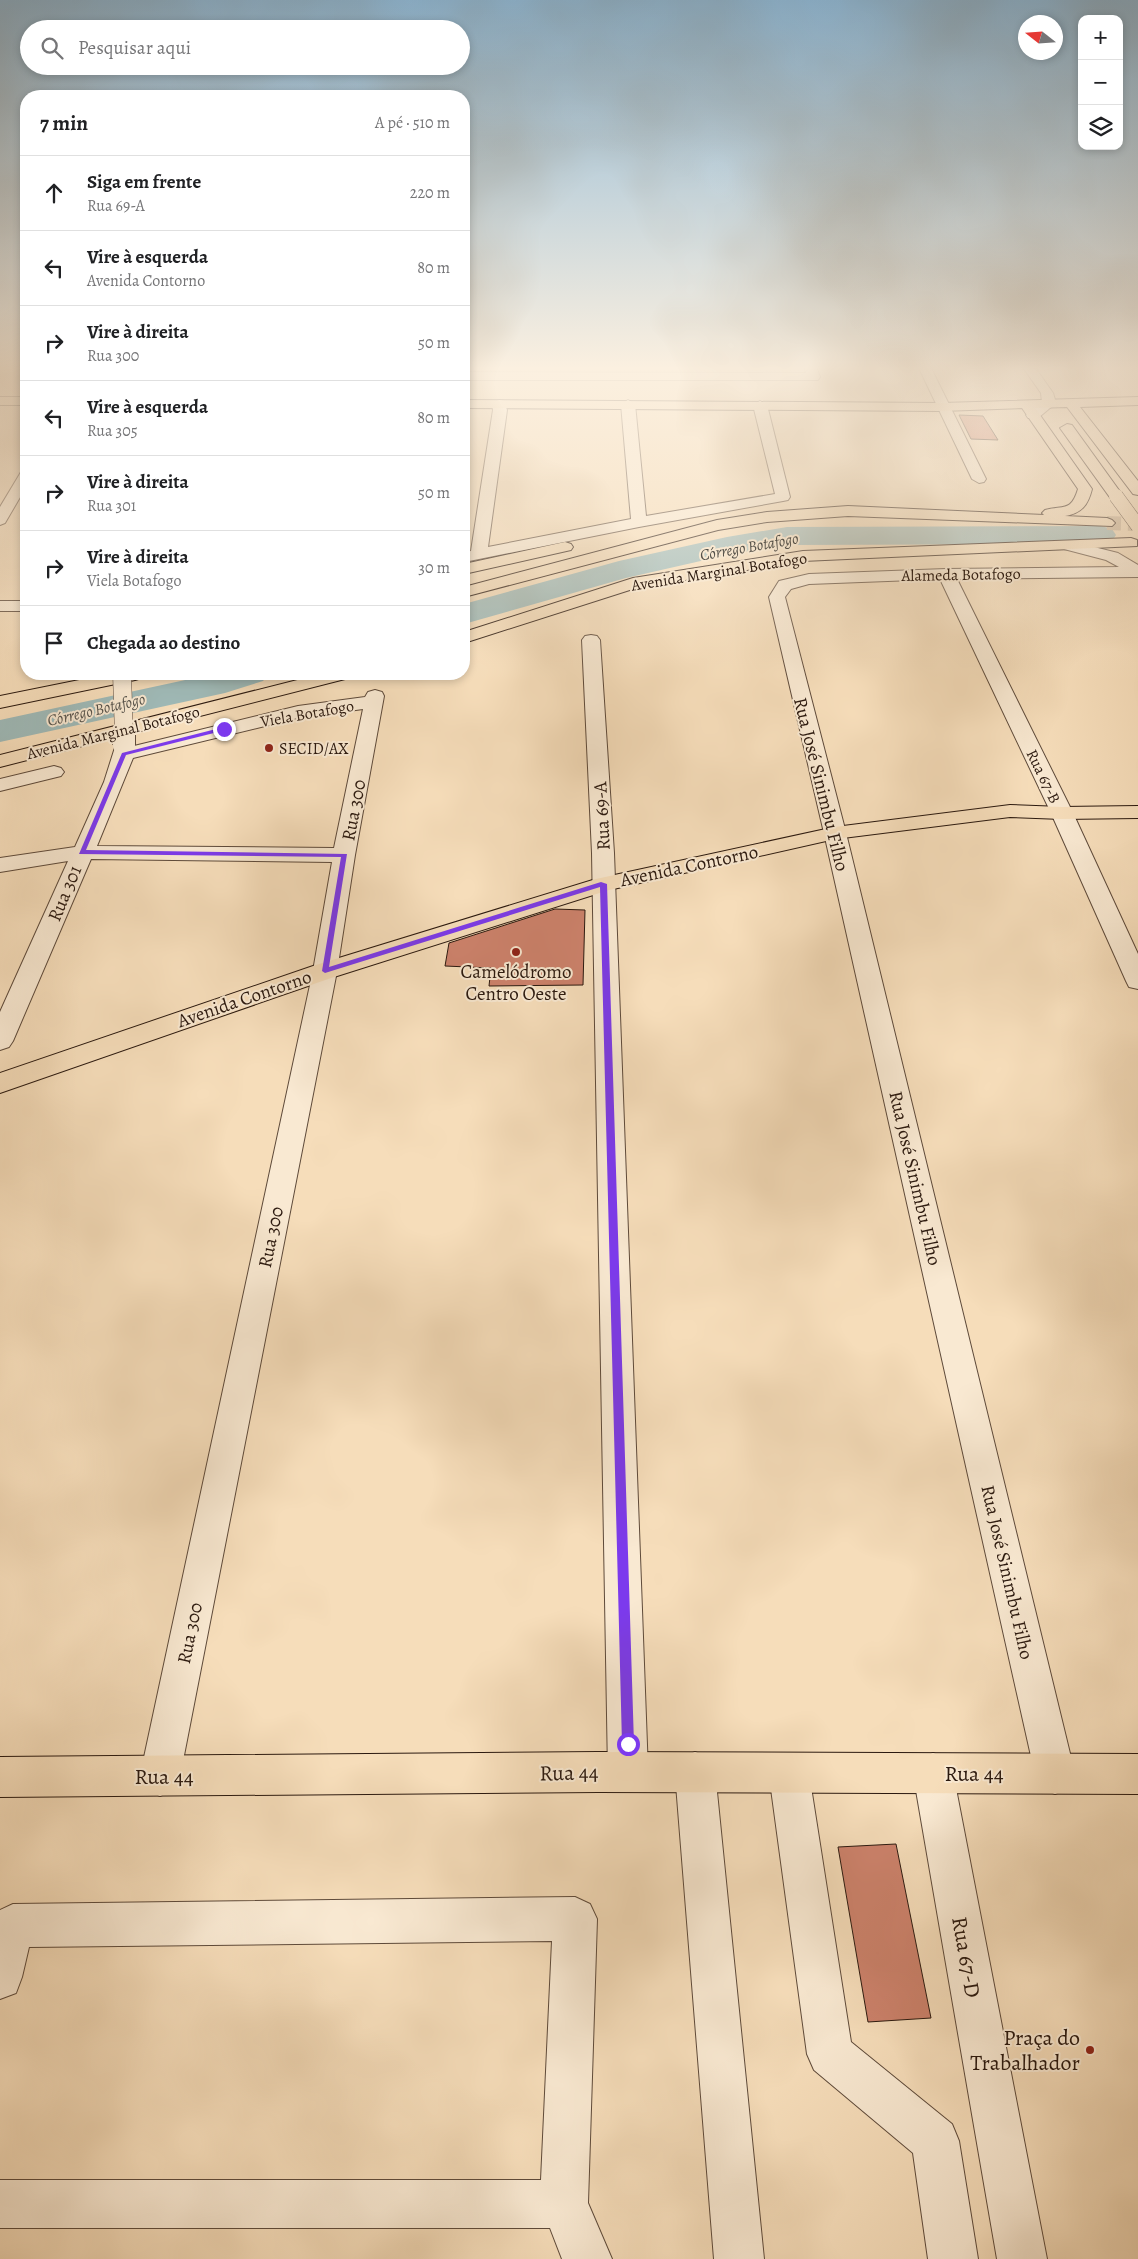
<!DOCTYPE html>
<html lang="pt">
<head>
<meta charset="utf-8">
<style>
  :root { --surface:#fff; --page:#f6f6f6; --text:#202124; --muted:#757577; --line:#e0e0e0 }
  body { margin:0; font-family:Alegreya,serif; background:var(--page); color:var(--text) }
  .controls { position:absolute; right:15px; top:15px; display:grid; overflow:hidden; border-radius:10px; box-shadow:0 2px 8px #0003 }
  .controls button { width:45px; height:45px; display:grid; place-items:center; padding:0; border:0; border-bottom:1px solid var(--line); background:var(--surface); color:var(--text); font:25px sans-serif }
  .compass { position:absolute; left:1018px; top:15px; width:45px; height:45px; border-radius:50%; background:var(--surface); box-shadow:0 2px 8px #0003; rotate:287deg }
  .stop { position:absolute; width:15px; height:15px; margin:-11px; border:4px solid #7c3aed; border-radius:50%; background:#fff }
  .stop.end { background:#7c3aed; border-color:#fff; box-shadow:0 1px 5px #0008 }
  .list { margin:0; padding:0; list-style:none }
  h2 { display:flex; justify-content:space-between; align-items:center; height:65px; margin:0; padding:0 20px; font-size:21px }
  h2 small { font-size:16px; font-weight:400; color:var(--muted) }
  .list li { display:grid; grid-template-columns:32px 1fr auto; gap:15px; align-items:center; box-sizing:border-box; height:75px; padding:0 20px; border-top:1px solid var(--line) }
  .list b { display:block; font-size:19px; white-space:nowrap }
  .list p { margin:0; font-size:16px; white-space:nowrap; color:var(--muted) }
  .list em { font-size:16px; font-style:normal; color:var(--muted) }
  .icon { flex:none; width:28px; height:28px; fill:none; stroke:currentColor; stroke-width:2; stroke-linecap:round; stroke-linejoin:round }
  .map { position:relative; flex:none; width:1138px; height:2259px; overflow:hidden }
  .search { position:absolute; background:var(--surface); box-shadow:0 2px 8px #0003; left:20px; top:20px; width:450px; height:55px; display:flex; align-items:center; gap:12px; box-sizing:border-box; padding:0 18px; border-radius:28px; color:var(--muted); font-size:19px }
  .panel { position:absolute; background:var(--surface); box-shadow:0 2px 8px #0003; left:20px; top:90px; width:450px; height:590px; border-radius:20px }
  .map>svg:first-child { display:block }
  .lines { fill:none; stroke-linecap:round; stroke-linejoin:round }
  .river { fill:#9fbab8; fill-rule:evenodd }
  .building { fill:#cd826c; stroke:#2b190f }
  .major-tunnel { stroke:#cdb698; stroke-width:14; stroke-dasharray:14 7; stroke-linecap:butt }
  .minor-casing { stroke:#5e4a3a; stroke-width:2 }
  .major-casing { stroke:#2b190f; stroke-width:2 }
  .minor { fill:#f9e9d2; fill-rule:evenodd }
  .major { fill:#f6ddba; fill-rule:evenodd }
  .minor-bridge-far1-casing { stroke:#5e4a3a; stroke-width:19; stroke-linecap:butt }
  .minor-bridge-casing { stroke:#5e4a3a; stroke-width:24; stroke-linecap:butt }
  .major-bridge-casing { stroke:#2b190f; stroke-width:15; stroke-linecap:butt }
  .minor-bridge-far1 { stroke:#f9e9d2; stroke-width:18 }
  .minor-bridge { stroke:#f9e9d2; stroke-width:22 }
  .major-bridge { stroke:#f6ddba; stroke-width:14 }
  .route { fill:#7c3aed }
  .poi-dot { fill:#8f2418; stroke:#f9e9d2; stroke-width:2 }
  .labels { text-anchor:middle; stroke-width:4; stroke-linejoin:round; paint-order:stroke }
  .far-water-label { font-size:16px; font-style:italic; fill:#54514a; stroke:#f9e9d2 }
  .far-street-label { font-size:16px; fill:#2b190f; stroke:#f9e9d2 }
  .far-poi-label { font-size:16px; fill:#2b190f; stroke:#f9e9d2; text-anchor:start }
  .street-label { font-size:19px; fill:#2b190f; stroke:#f9e9d2 }
  .poi-label { font-size:19px; fill:#2b190f; stroke:#f9e9d2 }
  .near-street-label { font-size:22px; fill:#2b190f; stroke:#f9e9d2 }
  .near-poi-label { font-size:22px; fill:#2b190f; stroke:#f9e9d2; text-anchor:end }
</style>
</head>
<body>
<div class="map">
<svg width="1138" height="2259" viewBox="0 0 1138 2259">
  <rect width="100%" height="100%" fill="#f6ddba"/>
  <filter id="stains"><feTurbulence type="fractalNoise" baseFrequency=".004" numOctaves="4"/><feColorMatrix values="0 0 0 0 .2 0 0 0 0 .09 0 0 0 0 .02 0 0 0 .5 -.17"/></filter>
  <radialGradient id="worn" r=".72"><stop offset=".6" stop-color="#630" stop-opacity="0"/><stop offset="1" stop-color="#630" stop-opacity=".3"/></radialGradient>
  <g class="lines">
    <!-- river -->
    <path class="river" d="M1101,526L1112,529L1116,535L1112,541L1101,544L787,545L727,555L626,578L464,624V604L619,561L727,537L787,527Z
      M213,674H269L263,681L225,693L0,742V720Z"/>
  </g>
  <!-- building -->
  <path class="building" d="M959,415L983,416L998,440L971,439Z
    M555,909L585,910L583,985L489,986L491,968L445,966L449,943Z
    M896,1844L931,2018L868,2022L838,1847Z"/>
  <g class="lines">
    <!-- major-tunnel -->
    <path class="major-tunnel" d="M1107,523L1138,524"/>
    <!-- minor casing -->
    <g class="minor-casing">
      <path id="minor" d="M804,366H816L820,377L818,380H464V372L806,373Z
        M918,366H930L986,479L984,482L979,483L972,479Z
        M1022,366H1034L1053,393L1056,403L1038,418H1028L1026,415L1042,402L1041,393Z
        M499,400L504,401L507,410L488,547L631,519L621,404L628,400L635,404L646,516L775,494L753,405L760,401L767,405L790,497L788,500L783,501L639,527L464,562V552L471,551L493,410L492,404Z
        M26,471V487L5,523L0,525V507L21,472Z
        M1070,541L1118,553L1138,565V577L957,579L1073,813L1138,954V989L1129,987L1126,981L1051,813L940,579L809,584L791,589L785,597L846,833L1075,1774L1069,1788L1055,1794L1041,1788L1035,1774L824,833L769,597L779,581L809,574L946,569L1119,567L1106,560L1064,549L1062,546L1064,543Z
        M0,601H26V611H0Z
        M591,635L597,636L600,640L614,853L648,1772L642,1786L628,1792L614,1786L608,1772L592,853L582,640L585,636Z
        M375,690L382,692L384,696L355,855L337,971L180,1776L174,1790L160,1796L146,1790L140,1776L313,971L332,862L91,859L13,1041L9,1047L0,1050V1012L68,861L0,872V858L75,847L104,782L117,741L124,739L131,741L134,746L298,706L365,697L368,692ZM363,709L334,848L97,846L133,758L298,718Z
        M54,766L61,768L64,772L61,776L0,791V779Z
        M695,1752L709,1758L715,1772L764,2259H714L675,1772L681,1758Z
        M933,1753L947,1759L953,1773L1047,2259H997L913,1773L919,1759Z
        M789,1754L803,1760L809,1774L851,2042L952,2124L959,2141L978,2259H928L913,2153L814,2070L807,2054L769,1774L775,1760Z
        M575,1897L590,1904L597,1919L588,2203L612,2259H562L550,2228H0V2180H541L552,1941L29,1947L22,1977L16,1993L0,1999V1910L13,1904Z"/>
    </g>
    <!-- major casing -->
    <g class="major-casing">
      <path id="major" d="M0,397H26V405H0Z
        M1138,397V405L1080,407L1138,481V495L1133,494L1067,407L1035,408L1092,489C1088,505 1082,513 1065,516L1107,518L1112,520L1115,523L1112,526L848,516L767,522L718,530L464,597V587L717,520L767,512L848,506L1044,515L1042,513L1045,510C1064,505 1071,512 1078,489L1022,408L942,411L464,408V400L942,403Z
        M1067,424L1072,425L1121,493L1123,496L1121,499H1111L1060,428Z
        M1131,538L1137,540V546L803,561L636,588L464,643V632L633,578L803,551Z
        M565,542L571,544L573,547L571,550L464,574V564Z
        M109,674H144L142,678L135,680L0,708V696Z
        M321,674H351L349,678L0,767V755Z
        M1010,805L1062,807L1138,806V818L1062,819L1010,817L835,839L609,890L334,977L0,1093V1073L316,965L596,879L835,827Z
        M598,1752L1138,1754V1794L598,1792L0,1797V1757Z"/>
    </g>
    <!-- minor -->
    <use href="#minor" class="minor"/>
    <!-- major -->
    <use href="#major" class="major"/>
    <!-- minor-bridge-far1 casing -->
    <g class="minor-bridge-far1-casing">
      <path id="minor-bridge-far1" d="M122,674L124,736"/>
    </g>
    <!-- minor-bridge casing -->
    <g class="minor-bridge-casing">
      <path id="minor-bridge" d="M124,735V745"/>
    </g>
    <!-- major-bridge casing -->
    <g class="major-bridge-casing">
      <path id="major-bridge" d="M1116,496L1138,526"/>
    </g>
    <!-- minor-bridge-far1 -->
    <use href="#minor-bridge-far1" class="minor-bridge-far1"/>
    <!-- minor-bridge -->
    <use href="#minor-bridge" class="minor-bridge"/>
    <!-- major-bridge -->
    <use href="#major-bridge" class="major-bridge"/>
  </g>
  <!-- sky -->
  <linearGradient id="sky" x2="0" y2="1"><stop stop-color="#8bb6d5"/><stop offset="0.54" stop-color="#fbf0e0"/><stop offset="1" stop-color="#fbf0e0" stop-opacity="0"/></linearGradient>
  <rect width="1138" height="682" fill="url(#sky)"/>
  <!-- route -->
  <path class="route" d="M224,727L226,730L126,755L86,850L347,854L329,967L601,882L607,884L634,1744L632,1748L628,1750L624,1748L622,1744L600,887L325,973L322,971L341,857L79,854L122,753Z"/>
  <!-- markers -->
  <g class="poi-dot">
    <circle cx="269" cy="748" r="5"/>
    <circle cx="516" cy="952" r="5"/>
    <circle cx="1090" cy="2050" r="5"/>
  </g>
  <g class="labels">
    <!-- far-water labels -->
    <g class="far-water-label">
      <text transform="translate(749 546) rotate(-10)" y="6">Córrego Botafogo</text>
      <text transform="translate(96 709) rotate(-13)" y="6">Córrego Botafogo</text>
    </g>
    <!-- far-street labels -->
    <g class="far-street-label">
      <text transform="translate(719 571) rotate(-9)" y="6">Avenida Marginal Botafogo</text>
      <text transform="translate(961 574) rotate(-1)" y="6">Alameda Botafogo</text>
      <text transform="translate(307 713) rotate(-10)" y="6">Viela Botafogo</text>
      <text transform="translate(113 732) rotate(-14)" y="6">Avenida Marginal Botafogo</text>
      <text transform="translate(1044 776) rotate(64)" y="6">Rua 67-B</text>
    </g>
    <!-- far-poi labels -->
    <g class="far-poi-label">
      <text x="279" y="754">SECID/AX</text>
    </g>
    <!-- street labels -->
    <g class="street-label">
      <text transform="translate(822 784) rotate(76)" y="7">Rua José Sinimbu Filho</text>
      <text transform="translate(353 810) rotate(-79)" y="7">Rua 300</text>
      <text transform="translate(601 816) rotate(-93)" y="7">Rua 69-A</text>
      <text transform="translate(689 865) rotate(-12)" y="7">Avenida Contorno</text>
      <text transform="translate(64 893) rotate(-67)" y="7">Rua 301</text>
      <text transform="translate(244 998) rotate(-19)" y="7">Avenida Contorno</text>
      <text transform="translate(916 1178) rotate(77)" y="7">Rua José Sinimbu Filho</text>
      <text transform="translate(270 1237) rotate(-78)" y="7">Rua 300</text>
      <text transform="translate(1008 1572) rotate(77)" y="7">Rua José Sinimbu Filho</text>
      <text transform="translate(189 1633) rotate(-78)" y="7">Rua 300</text>
    </g>
    <!-- poi labels -->
    <g class="poi-label">
      <text x="516" y="978">Camelódromo<tspan x="516" dy="22">Centro Oeste</tspan></text>
    </g>
    <!-- near-street labels -->
    <g class="near-street-label">
      <text transform="translate(569 1772) rotate(-1)" y="8">Rua 44</text>
      <text x="974" y="1781">Rua 44</text>
      <text x="164" y="1784">Rua 44</text>
      <text transform="translate(967 1957) rotate(80)" y="8">Rua 67-D</text>
    </g>
    <!-- near-poi labels -->
    <g class="near-poi-label">
      <text x="1080" y="2045">Praça do<tspan x="1080" dy="25">Trabalhador</tspan></text>
    </g>
  </g>
  <rect width="100%" height="100%" filter="url(#stains)"/>
  <rect width="100%" height="100%" fill="url(#worn)"/>
</svg>
<div class="controls">
<button>+</button>
<button>−</button>
<button><svg class="icon" aria-label="layers" viewBox="0 0 24 24"><path d="M12 4l9 5-9 5-9-5zM3 14l9 5 9-5"/></svg></button>
</div>
<svg class="compass" viewBox="-18 -18 36 36"><path d="M0-13l5 13h-10z" fill="#e53935"/><path d="M0 13l5-13h-10z" fill="#757577"/></svg>
<div class="stop" style="left:628px;top:1744px"></div>
<div class="stop end" style="left:224px;top:729px"></div>
<div class="search"><svg class="icon" aria-label="search" viewBox="0 0 24 24"><circle cx="10" cy="10" r="6"/><path d="M15 15l6 6"/></svg>Pesquisar aqui</div>
<section class="panel">
<h2>7 min<small>A pé · 510 m</small></h2>
<ul class="list">
<li><svg class="icon" aria-label="ahead" viewBox="0 0 24 24"><path d="M12 20V5M6 11l6-6 6 6"/></svg><div><b>Siga em frente</b><p>Rua 69-A</p></div><em>220 m</em></li>
<li><svg class="icon" aria-label="left" viewBox="0 0 24 24"><path d="M17 20v-9H6M10 6l-5 5 5 5"/></svg><div><b>Vire à esquerda</b><p>Avenida Contorno</p></div><em>80 m</em></li>
<li><svg class="icon" aria-label="right" viewBox="0 0 24 24"><path d="M7 20v-9h11M14 6l5 5-5 5"/></svg><div><b>Vire à direita</b><p>Rua 300</p></div><em>50 m</em></li>
<li><svg class="icon" aria-label="left" viewBox="0 0 24 24"><path d="M17 20v-9H6M10 6l-5 5 5 5"/></svg><div><b>Vire à esquerda</b><p>Rua 305</p></div><em>80 m</em></li>
<li><svg class="icon" aria-label="right" viewBox="0 0 24 24"><path d="M7 20v-9h11M14 6l5 5-5 5"/></svg><div><b>Vire à direita</b><p>Rua 301</p></div><em>50 m</em></li>
<li><svg class="icon" aria-label="right" viewBox="0 0 24 24"><path d="M7 20v-9h11M14 6l5 5-5 5"/></svg><div><b>Vire à direita</b><p>Viela Botafogo</p></div><em>30 m</em></li>
<li><svg class="icon" aria-label="arrive" viewBox="0 0 24 24"><path d="M6 21V4h12l-3 4 3 4H6"/></svg><div><b>Chegada ao destino</b></div></li>
</ul>
</section>
</div>
</body>
</html>
